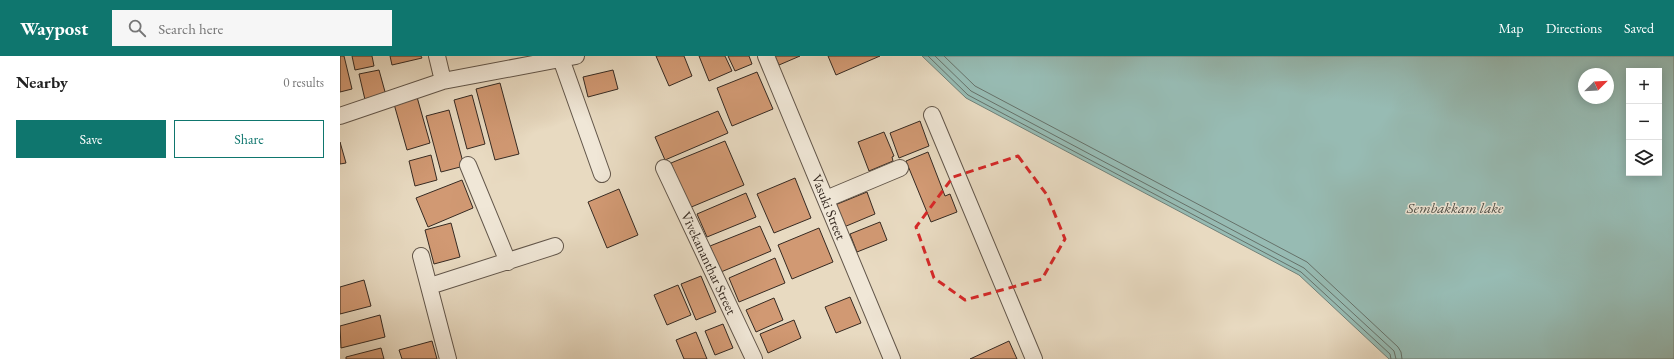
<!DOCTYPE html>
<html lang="en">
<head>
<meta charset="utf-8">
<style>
  :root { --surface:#fff; --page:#f6f6f6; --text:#222; --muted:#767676; --line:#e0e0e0; --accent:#0f766e }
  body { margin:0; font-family:"EB Garamond",serif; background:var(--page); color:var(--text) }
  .controls { position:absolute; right:12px; top:12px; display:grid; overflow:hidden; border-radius:0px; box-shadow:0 2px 10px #0003 }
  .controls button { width:36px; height:36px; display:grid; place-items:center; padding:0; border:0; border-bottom:1px solid var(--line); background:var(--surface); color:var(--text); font:20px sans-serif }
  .compass { position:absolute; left:1238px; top:12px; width:36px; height:36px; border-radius:50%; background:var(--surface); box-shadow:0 2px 10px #0003; rotate:66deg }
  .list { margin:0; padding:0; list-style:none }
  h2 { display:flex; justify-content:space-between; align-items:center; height:52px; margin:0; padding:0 16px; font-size:17px }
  h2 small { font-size:13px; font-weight:400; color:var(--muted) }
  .actions { display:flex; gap:8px; padding:12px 16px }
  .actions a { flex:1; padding:9px 0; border:1px solid var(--accent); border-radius:0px; text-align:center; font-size:14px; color:var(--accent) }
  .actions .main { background:var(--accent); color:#fff }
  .icon { flex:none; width:22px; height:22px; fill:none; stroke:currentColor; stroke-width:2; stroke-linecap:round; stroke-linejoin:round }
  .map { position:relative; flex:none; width:1334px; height:303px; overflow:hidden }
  header { display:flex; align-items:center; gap:24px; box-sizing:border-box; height:56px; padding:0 20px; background:var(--accent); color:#fff }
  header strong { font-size:19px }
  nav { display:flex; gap:22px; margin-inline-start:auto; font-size:14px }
  .search { width:280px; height:36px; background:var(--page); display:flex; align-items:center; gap:10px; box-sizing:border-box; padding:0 14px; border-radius:0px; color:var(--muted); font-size:15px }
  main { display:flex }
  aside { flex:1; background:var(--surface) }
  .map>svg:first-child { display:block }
  .water { fill:#97bbb3; stroke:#708179; fill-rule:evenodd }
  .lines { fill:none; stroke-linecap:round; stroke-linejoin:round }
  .shore { stroke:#66726a; stroke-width:1 }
  .building { fill:#d19973; stroke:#362a22 }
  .minor-casing { stroke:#62564a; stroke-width:18 }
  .minor { stroke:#f0e7d7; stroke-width:16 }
  .marked { fill:none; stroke:#d62828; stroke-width:3; stroke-dasharray:8 5; stroke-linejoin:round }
  .labels { text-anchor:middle; stroke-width:3; stroke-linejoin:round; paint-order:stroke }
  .street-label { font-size:14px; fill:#362a22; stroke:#f0e7d7 }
  .water-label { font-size:15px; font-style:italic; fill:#4e4e46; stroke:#f0e7d7 }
</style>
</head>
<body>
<header>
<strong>Waypost</strong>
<div class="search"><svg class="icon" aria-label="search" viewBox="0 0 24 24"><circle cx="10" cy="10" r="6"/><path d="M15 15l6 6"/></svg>Search here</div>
<nav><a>Map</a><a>Directions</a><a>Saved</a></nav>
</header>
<main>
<aside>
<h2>Nearby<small>0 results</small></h2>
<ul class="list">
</ul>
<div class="actions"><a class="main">Save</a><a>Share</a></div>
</aside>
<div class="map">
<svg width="1334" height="303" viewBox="0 0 1334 303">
  <rect width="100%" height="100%" fill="#e8dac1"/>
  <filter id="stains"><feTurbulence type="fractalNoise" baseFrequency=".005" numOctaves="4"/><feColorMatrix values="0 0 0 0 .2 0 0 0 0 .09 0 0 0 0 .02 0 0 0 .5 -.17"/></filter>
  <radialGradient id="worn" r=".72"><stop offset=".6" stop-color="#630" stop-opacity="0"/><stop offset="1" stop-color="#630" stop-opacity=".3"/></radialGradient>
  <!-- water -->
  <path class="water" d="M582,0H1334V303H1049L959,219L626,42ZM1289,15H1319V117H1289ZM1244,18H1268V42H1244Z"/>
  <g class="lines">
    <!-- shore -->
    <path class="shore" d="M588,0L628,39L961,216L1050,298L1051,303
      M595,0L631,35L964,212L1054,295L1056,303
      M604,0L635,30L967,206L1058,291L1061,296L1062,303"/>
  </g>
  <!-- building -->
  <path class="building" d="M0,0H4L12,33L0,36Z
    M12,0H32L34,10L15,14Z
    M50,0H81L82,2L52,9Z
    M316,0H344L352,20L329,30Z
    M359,0H385L392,15L369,25Z
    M388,0H409L412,8L395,15Z
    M435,0H460L439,9Z
    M488,0H540L496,19Z
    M39,14L47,43L26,48L19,18Z
    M273,14L278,33L248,41L243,21Z
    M417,16L433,53L392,70L377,32Z
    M160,27L179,98L155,104L136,33Z
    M132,39L145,88L127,93L114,44Z
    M77,41L90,87L67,94L54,48Z
    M109,54L124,110L101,116L86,60Z
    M378,55L388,77L325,104L315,81Z
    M580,65L589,90L559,102L550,77Z
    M544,76L554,100L552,101L553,105L529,115L518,86Z
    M385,85L404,129L349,152L331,107Z
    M0,86L6,107L0,108Z
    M588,96L605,140L610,138L617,156L591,166L566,105Z
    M91,99L97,124L75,130L69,105Z
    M455,122L471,162L434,177L417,138Z
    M122,124L133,152L88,171L76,142Z
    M279,133L298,179L267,192L248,146Z
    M527,136L535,158L504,171L495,149Z
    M406,137L416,161L367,181L357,158Z
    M540,166L547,184L517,196L510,178Z
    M111,167L120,201L94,208L85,174Z
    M420,170L431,195L381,216L370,190Z
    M479,172L493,206L452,223L438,189Z
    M435,202L445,227L399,246L389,222Z
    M361,220L376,256L356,264L341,228Z
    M24,224L31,250L0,258V231Z
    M338,229L351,259L327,269L314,239Z
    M510,241L521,267L496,277L485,251Z
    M434,242L443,264L416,276L406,254Z
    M40,259L45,281L1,292L0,270Z
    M454,264L461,282L428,297L420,278Z
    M383,268L393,292L375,299L365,275Z
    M356,276L367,303H344L336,284Z
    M92,285L97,303H62L59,294Z
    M669,285L677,303H630Z
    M41,292L44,303H6V301Z"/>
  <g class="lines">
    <!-- minor casing -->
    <g class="minor-casing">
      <path id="minor" d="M97,0L103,25
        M220,0L262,118
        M426,0L552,303
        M592,59L694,303
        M0,60L103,25L236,0
        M128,109L168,206
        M324,112L414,303
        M486,143L560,112
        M81,200L108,303
        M90,230L215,190"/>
    </g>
    <!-- minor -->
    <use href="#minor" class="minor"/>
  </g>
  <!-- marked area -->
  <path class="marked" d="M678,100L707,139L725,183L702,223L625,244L594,222L576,171L613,121Z"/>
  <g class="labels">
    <!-- street labels -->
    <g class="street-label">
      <text transform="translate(489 151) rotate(68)" y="5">Vasuki Street</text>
      <text transform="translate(369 207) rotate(65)" y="5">Vivekananthar Street</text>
    </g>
    <!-- water labels -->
    <g class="water-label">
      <text x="1115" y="157">Sembakkam lake</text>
    </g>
  </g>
  <rect width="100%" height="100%" filter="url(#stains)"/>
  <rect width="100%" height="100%" fill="url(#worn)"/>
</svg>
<div class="controls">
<button>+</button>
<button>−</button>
<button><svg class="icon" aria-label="layers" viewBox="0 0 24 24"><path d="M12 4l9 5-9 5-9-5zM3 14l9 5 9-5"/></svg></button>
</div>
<svg class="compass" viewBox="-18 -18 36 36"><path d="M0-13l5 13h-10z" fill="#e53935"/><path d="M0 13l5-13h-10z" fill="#767676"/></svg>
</div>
</main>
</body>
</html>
